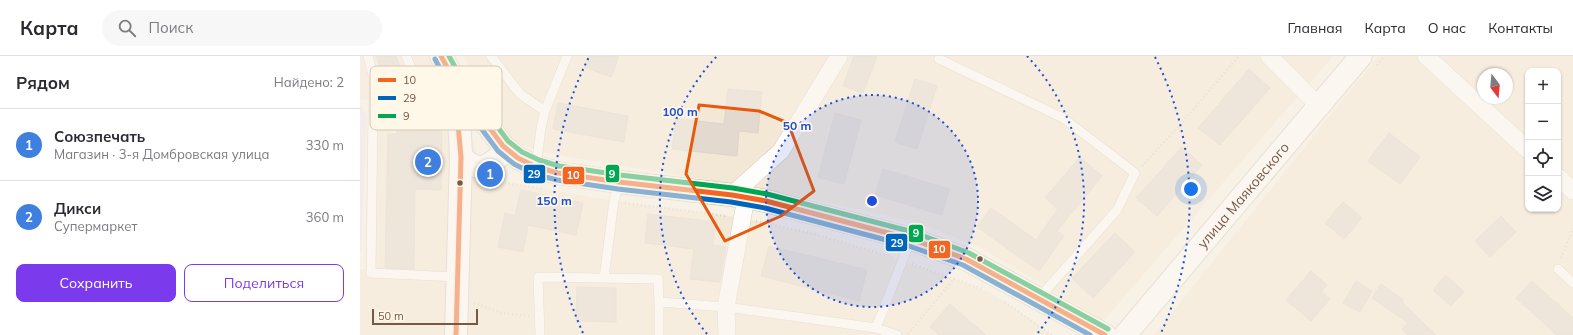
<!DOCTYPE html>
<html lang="ru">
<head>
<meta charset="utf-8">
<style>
  :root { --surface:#fff; --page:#f7f7f7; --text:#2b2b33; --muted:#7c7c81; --line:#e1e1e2; --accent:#7c3aed }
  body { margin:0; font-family:Mulish,sans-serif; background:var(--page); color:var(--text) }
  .controls { position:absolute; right:12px; top:12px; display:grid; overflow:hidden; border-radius:8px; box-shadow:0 1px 3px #0004 }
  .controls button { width:36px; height:36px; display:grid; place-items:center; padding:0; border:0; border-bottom:1px solid var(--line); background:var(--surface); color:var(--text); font:20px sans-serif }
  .compass { position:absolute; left:1117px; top:12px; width:36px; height:36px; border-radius:50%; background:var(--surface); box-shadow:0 1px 3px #0004; rotate:164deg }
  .scale { position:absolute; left:12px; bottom:10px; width:106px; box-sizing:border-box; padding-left:4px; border:2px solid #755a45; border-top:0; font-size:11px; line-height:14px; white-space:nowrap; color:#755a45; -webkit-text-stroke:3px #fff7e7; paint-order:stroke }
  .you { position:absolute; left:831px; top:133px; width:14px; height:14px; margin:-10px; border:3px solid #fff; border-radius:50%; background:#1a73e8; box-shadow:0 0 0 6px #1a73e833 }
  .badge { display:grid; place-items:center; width:26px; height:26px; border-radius:50%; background:var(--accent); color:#fff; font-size:13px; font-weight:700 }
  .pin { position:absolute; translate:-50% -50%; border:2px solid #fff; box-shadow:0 1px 4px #0006 }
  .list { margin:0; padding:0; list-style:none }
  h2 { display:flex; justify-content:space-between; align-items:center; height:52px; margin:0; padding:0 16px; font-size:17px }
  h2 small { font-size:13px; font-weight:400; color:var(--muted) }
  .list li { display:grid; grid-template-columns:26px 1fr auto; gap:12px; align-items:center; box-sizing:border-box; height:72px; padding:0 16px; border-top:1px solid var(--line) }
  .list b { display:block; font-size:15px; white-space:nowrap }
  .list p { margin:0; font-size:13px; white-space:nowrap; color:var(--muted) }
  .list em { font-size:13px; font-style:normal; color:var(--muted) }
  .actions { display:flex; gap:8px; padding:12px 16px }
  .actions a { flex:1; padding:9px 0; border:1px solid var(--accent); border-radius:8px; text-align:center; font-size:14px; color:var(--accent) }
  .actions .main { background:var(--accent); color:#fff }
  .icon { flex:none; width:22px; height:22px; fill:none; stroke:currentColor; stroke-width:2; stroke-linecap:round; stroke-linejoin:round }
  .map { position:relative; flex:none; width:1213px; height:279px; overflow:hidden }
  header { display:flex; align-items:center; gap:24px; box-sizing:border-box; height:56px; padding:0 20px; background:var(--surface); border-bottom:1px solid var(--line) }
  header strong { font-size:19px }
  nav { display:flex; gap:22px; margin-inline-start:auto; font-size:14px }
  .search { width:280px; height:36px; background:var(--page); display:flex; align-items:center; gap:10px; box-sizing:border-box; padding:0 14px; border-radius:22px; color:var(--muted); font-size:15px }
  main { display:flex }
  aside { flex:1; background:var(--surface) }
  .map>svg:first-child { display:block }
  .residential { fill:#f3e8d5; fill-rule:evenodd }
  .commercial { fill:#fbe9db }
  .education { fill:#f4e5f1 }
  .building { fill:#e3d9ce; stroke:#e0d4c8 }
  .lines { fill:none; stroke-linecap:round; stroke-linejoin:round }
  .lane-casing { stroke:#d6ccc1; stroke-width:10 }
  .street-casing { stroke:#d6ccc1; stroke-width:18 }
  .secondary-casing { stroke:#d7cdc3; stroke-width:24 }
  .path { stroke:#d8d0c8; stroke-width:2.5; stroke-dasharray:1 3; stroke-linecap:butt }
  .lane { stroke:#fefdfb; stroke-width:9 }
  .street { stroke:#fefdfb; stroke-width:17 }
  .secondary { stroke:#fefdfb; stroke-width:22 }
  .bus-1-casing { stroke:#fff7e7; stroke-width:8 }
  .bus-2-casing { stroke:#fff7e7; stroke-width:8 }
  .bus-3-casing { stroke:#fff7e7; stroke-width:8 }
  .bus-1 { stroke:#f26522; stroke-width:5 }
  .bus-2 { stroke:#0065bd; stroke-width:5 }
  .bus-3 { stroke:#00a651; stroke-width:5 }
  .marked { fill:none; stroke:#e8590c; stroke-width:3; stroke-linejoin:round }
  .ring { fill:none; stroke:#1d4ed8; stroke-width:2; stroke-dasharray:2 4 }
  .bus-dot { fill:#755a45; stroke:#fff7e7; stroke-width:1.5 }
  .labels { text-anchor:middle; stroke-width:3.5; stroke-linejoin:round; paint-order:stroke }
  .street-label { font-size:14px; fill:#755a45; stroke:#fff7e7 }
  .key { fill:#fff7e7; stroke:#d6c8b6; stroke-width:1 }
  .key-label { font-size:11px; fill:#755a45 }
  .centre { fill:#1d4ed8; stroke:#fff7e7; stroke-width:2 }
  .ring-label { font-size:12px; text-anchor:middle; font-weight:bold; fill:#1d4ed8; stroke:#fff7e7; stroke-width:3.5; stroke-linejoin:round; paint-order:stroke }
  .line-badge { stroke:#fff7e7; stroke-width:1.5 }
  .badge-label { font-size:11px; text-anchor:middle; font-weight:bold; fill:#fff }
</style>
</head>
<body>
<header>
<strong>Карта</strong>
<div class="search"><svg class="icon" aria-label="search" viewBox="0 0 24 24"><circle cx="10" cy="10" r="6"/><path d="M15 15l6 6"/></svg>Поиск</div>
<nav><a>Главная</a><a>Карта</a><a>О нас</a><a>Контакты</a></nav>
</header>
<main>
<aside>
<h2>Рядом<small>Найдено: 2</small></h2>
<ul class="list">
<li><span class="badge" style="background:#3f7fe0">1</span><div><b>Союзпечать</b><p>Магазин · 3-я Домбровская улица</p></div><em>330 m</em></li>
<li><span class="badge" style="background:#3f7fe0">2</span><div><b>Дикси</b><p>Супермаркет</p></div><em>360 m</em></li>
</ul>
<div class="actions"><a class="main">Сохранить</a><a>Поделиться</a></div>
</aside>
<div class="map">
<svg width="1213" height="279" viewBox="0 0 1213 279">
  <rect width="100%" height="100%" fill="#f7f1e6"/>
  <!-- residential -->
  <path class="residential" d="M104,0H973L743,265L618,190L556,166L410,134L180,96L158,88L144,77Z
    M1018,0H1213V279H794ZM1168,15H1198V153H1168ZM1123,18H1147V42H1123Z
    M9,52L103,56L125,123L254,145L382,162L455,178L542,205L632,237L692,279H0V213H5Z"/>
  <!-- commercial -->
  <path class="commercial" d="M0,0H69L91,46L0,43Z"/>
  <!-- education -->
  <path class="education" d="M0,48L7,59L1,196H0Z"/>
  <!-- building -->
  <path class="building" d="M16,0H36L47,27L29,33Z
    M228,0H259L251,21L224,11Z
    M494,0H517L503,37L483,30Z
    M889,13L910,32L860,89L838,72Z
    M555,23L577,30L557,93L535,86Z
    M368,33L402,36L398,77L379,75L377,100L312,93L316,63L364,68Z
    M198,47L268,60L264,86L193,73Z
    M475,57L501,64L484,128L458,121Z
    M37,58L82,59L81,134L55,133L54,213L25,212L28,78H37Z
    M1029,77L1060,101L1040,128L1008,105Z
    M822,91L842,109L797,160L776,142Z
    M720,101L742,120L697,175L704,180L679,215L617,171L631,152L676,184L698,153L685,142Z
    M523,113L589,133L582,159L515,139Z
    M161,134L223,147L216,179L168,169L163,196L138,191L145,157L155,160Z
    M983,146L1002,162L984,183L965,167Z
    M288,158L356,166L353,189L366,191L360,226L330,223L334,193L285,187Z
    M1141,160L1156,176L1130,201L1115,185Z
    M755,177L775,196L733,242L712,222Z
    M409,190L507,214L499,245L401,220Z
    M951,215L967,229L961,236L970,243L951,265L926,244Z
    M1086,219L1104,236L1091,250L1073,234Z
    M996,225L1012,235L1000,256L983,247Z
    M1172,225L1213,262V279H1197L1156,242Z
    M1021,228L1043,244L1042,246L1076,279H1048L1042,273L1048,267L1012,242Z
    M217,231L256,232V266L216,265Z
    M590,248L626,279H579L570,271Z"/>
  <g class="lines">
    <!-- lane casing -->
    <g class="lane-casing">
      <path id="lane" d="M8,0L22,52
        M46,0L69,53
        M131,0L160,38L185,55L181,72L176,111
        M579,3L703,62L775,117L757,154L678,243
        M185,55L207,0
        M1198,213L1213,227
        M97,221L11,217L13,52L69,53L97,50
        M244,222L254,145L259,126
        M516,272L551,183
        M180,279L178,221L298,223L299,246
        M299,279V246L366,251L516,272L537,279"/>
    </g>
    <!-- street casing -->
    <g class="street-casing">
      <path id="street" d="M909,0L959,50
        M1066,0L1168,94
        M1198,121L1213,135
        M372,139L421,95L479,0
        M367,279L366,251L386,142"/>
    </g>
    <!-- secondary casing -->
    <g class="secondary-casing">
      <g id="secondary">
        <path d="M81,0L94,24L143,90L158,102L176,111L198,117L259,126L372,139L406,145L551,183L606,203L745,279"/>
        <path d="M94,25L100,79L101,101L96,279"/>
        <path d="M101,101C118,115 124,114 141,99L143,90"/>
        <path id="s1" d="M765,279L1001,0"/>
      </g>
    </g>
    <!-- path -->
    <path class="path" d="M1017,9L1025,0
      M782,110L819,70L879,0
      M137,125L183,133
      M265,147L367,160
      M396,165L455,178L532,201
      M1201,202L1213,173
      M552,208L594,223
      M645,246L692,279
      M114,247L141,257L169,260
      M548,278L594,223L622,233"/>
    <!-- lane -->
    <use href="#lane" class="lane"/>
    <!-- street -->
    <use href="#street" class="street"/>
    <!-- secondary -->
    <use href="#secondary" class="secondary"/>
    <!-- bus-1 casing -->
    <g class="bus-1-casing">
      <path id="bus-1" d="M81,0L94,24L143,90L158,102L176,111L198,117L259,126L372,139L406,145L551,183L606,203L745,279
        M92,20L94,24L101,101L96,279"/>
    </g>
    <!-- bus-2 casing -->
    <g class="bus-2-casing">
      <path id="bus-2" d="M75,3L88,28L138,95L154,108L174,118L197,124L258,133L371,146L405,152L549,190L603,209L730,279"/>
    </g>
    <!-- bus-3 casing -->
    <g class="bus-3-casing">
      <path id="bus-3" d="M89,0L100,20L148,85L162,96L179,104L199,110L260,119L373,132L407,138L553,176L609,197L748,273"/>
    </g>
    <!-- bus-1 -->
    <use href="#bus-1" class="bus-1"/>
    <!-- bus-2 -->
    <use href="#bus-2" class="bus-2"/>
    <!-- bus-3 -->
    <use href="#bus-3" class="bus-3"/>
  </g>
  <!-- marked area -->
  <path d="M0 0H1213V279H0ZM339,49L399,55L428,67L454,135L421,160L365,185L326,118Z" fill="#f7f1e6" fill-opacity=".55" fill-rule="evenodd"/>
  <path class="marked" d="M339,49L399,55L428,67L454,135L421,160L365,185L326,118Z"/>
  <!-- distance rings -->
  <circle cx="512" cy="145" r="106" fill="#1d4ed8" fill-opacity=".12"/>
  <g class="ring">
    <circle cx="512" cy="145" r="106"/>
    <path d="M347 278A212 212 0 0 1 357 0M667 0A212 212 0 0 1 677 278"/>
    <path d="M223 277A318 318 0 0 1 229 1M795 1A318 318 0 0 1 801 277"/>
  </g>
  <!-- markers -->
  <g class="bus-dot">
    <circle cx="100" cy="127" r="3.5"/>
    <circle cx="620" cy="203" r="3.5"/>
  </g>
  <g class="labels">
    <!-- street labels -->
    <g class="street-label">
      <text dy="5" stroke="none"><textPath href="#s1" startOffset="183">улица Маяковского</textPath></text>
    </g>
  </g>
  <!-- legend -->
  <rect x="10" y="10" width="132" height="64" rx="6" class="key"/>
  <rect x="18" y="22" width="18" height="4" fill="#f26522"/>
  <rect x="18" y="40" width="18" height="4" fill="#0065bd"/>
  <rect x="18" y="58" width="18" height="4" fill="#00a651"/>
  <g class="key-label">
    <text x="43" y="28">10</text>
    <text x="43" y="46">29</text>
    <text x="43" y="64">9</text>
  </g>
  <circle cx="512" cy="145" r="6" class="centre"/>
  <g class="ring-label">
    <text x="320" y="60">100 m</text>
    <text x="437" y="74">50 m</text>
    <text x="194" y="149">150 m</text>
  </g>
  <g class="line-badge">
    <rect x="245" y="108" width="15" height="19" rx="4" fill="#00a651"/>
    <rect x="163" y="108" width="23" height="20" rx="4" fill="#0065bd"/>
    <rect x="202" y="110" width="23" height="19" rx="4" fill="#f26522"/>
    <rect x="548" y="168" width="16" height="19" rx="4" fill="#00a651"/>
    <rect x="525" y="177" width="23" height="19" rx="4" fill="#0065bd"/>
    <rect x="568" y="184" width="23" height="19" rx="4" fill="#f26522"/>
  </g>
  <g class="badge-label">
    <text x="252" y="122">9</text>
    <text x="174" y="122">29</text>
    <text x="213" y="123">10</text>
    <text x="556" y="181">9</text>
    <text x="537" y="191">29</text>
    <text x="579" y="197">10</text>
  </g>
</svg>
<div class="controls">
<button>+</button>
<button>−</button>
<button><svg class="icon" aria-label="locate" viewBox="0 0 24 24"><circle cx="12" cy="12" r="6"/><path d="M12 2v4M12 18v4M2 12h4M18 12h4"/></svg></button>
<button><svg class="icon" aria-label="layers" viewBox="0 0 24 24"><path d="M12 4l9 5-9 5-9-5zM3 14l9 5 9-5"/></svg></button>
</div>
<svg class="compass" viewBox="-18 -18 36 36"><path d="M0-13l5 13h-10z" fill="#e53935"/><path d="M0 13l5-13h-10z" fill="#7c7c81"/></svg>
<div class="scale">50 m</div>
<div class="you"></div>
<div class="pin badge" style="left:130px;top:118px;background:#3f7fe0">1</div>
<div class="pin badge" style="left:68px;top:106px;background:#3f7fe0">2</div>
</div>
</main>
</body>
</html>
